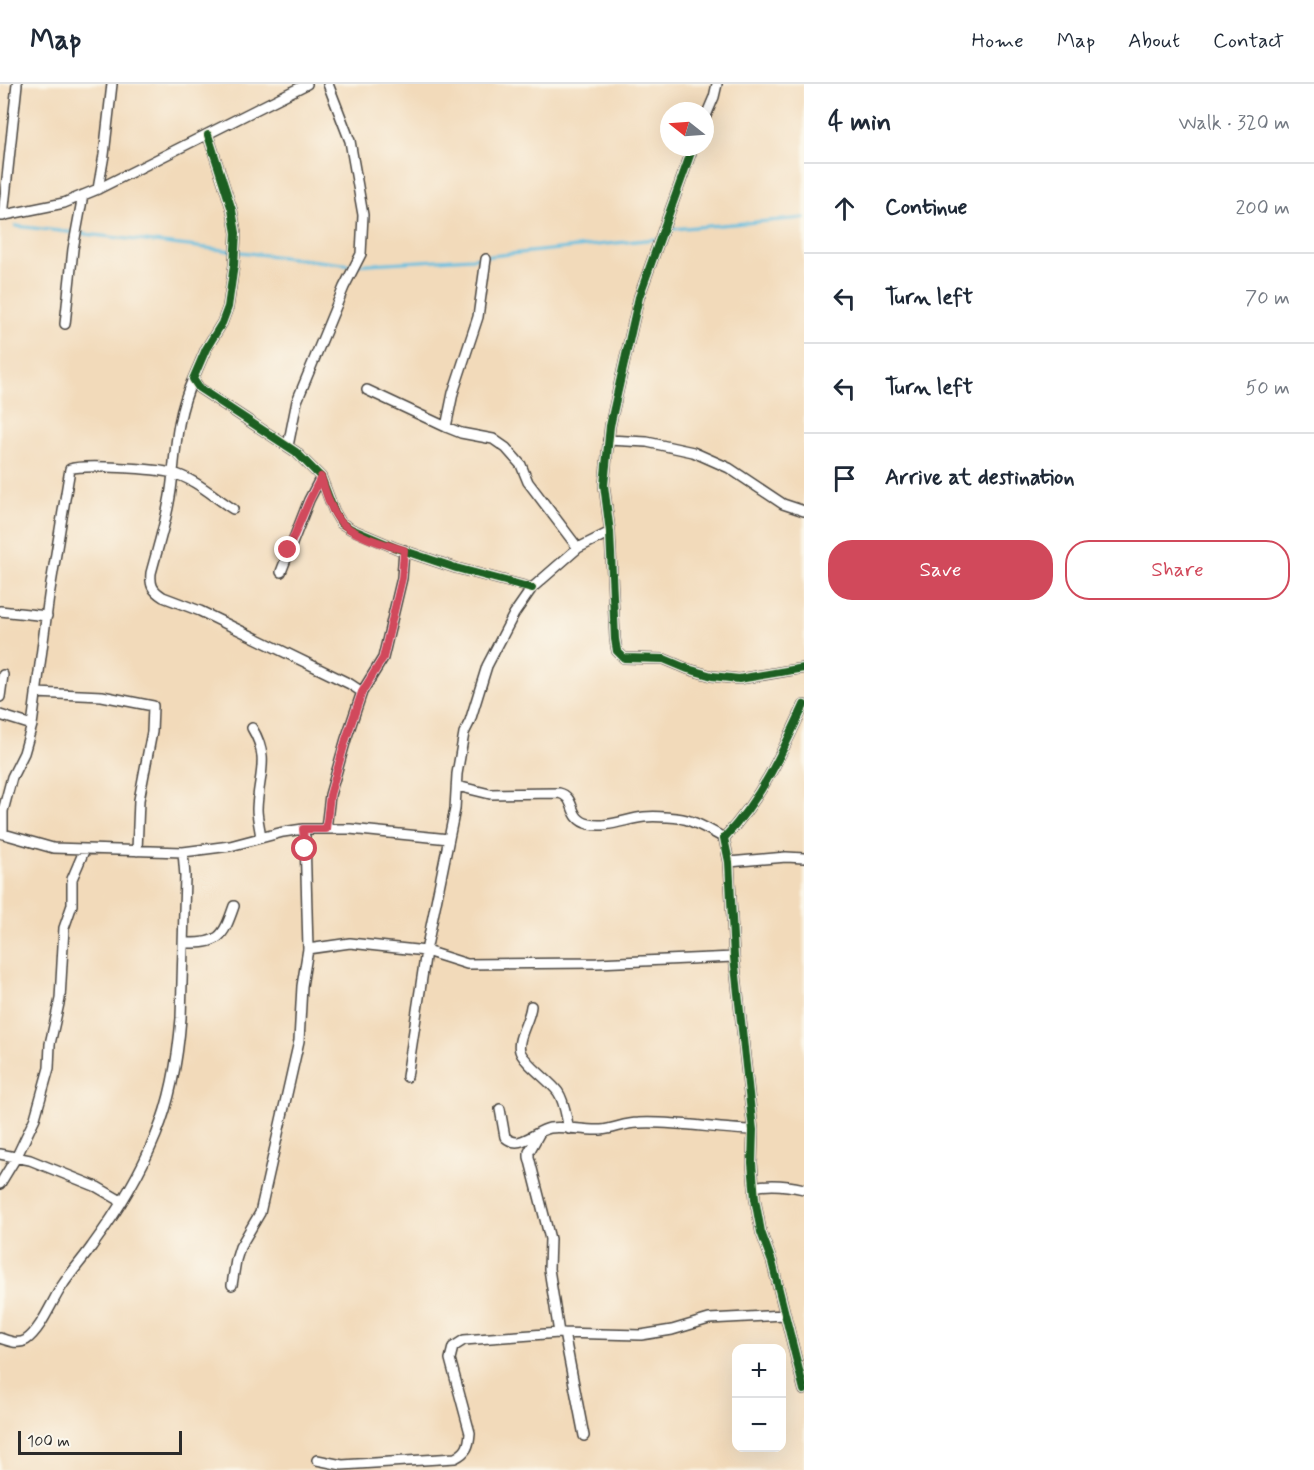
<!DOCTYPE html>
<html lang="en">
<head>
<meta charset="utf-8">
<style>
  :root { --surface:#fff; --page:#f2f2f3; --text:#1f2937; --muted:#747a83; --line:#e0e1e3; --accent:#d1495b }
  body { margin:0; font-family:Mynerve,sans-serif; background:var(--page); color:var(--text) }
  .controls { position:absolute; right:18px; bottom:18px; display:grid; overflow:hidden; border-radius:12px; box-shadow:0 6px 24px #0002 }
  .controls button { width:54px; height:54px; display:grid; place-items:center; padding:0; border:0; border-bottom:2px solid var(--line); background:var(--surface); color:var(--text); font:30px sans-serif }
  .compass { position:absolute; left:660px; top:18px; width:54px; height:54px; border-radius:50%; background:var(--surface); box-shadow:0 6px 24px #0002; rotate:287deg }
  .scale { position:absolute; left:18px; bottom:15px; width:164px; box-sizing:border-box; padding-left:6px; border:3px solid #2b2b2b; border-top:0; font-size:16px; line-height:21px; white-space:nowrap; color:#2b2b2b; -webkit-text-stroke:4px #fbf7ec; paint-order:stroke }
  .stop { position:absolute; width:18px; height:18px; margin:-14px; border:4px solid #d1495b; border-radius:50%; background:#fff }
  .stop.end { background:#d1495b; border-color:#fff; box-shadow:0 2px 6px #0008 }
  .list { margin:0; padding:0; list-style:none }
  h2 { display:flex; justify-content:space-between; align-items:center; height:78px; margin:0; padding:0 24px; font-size:26px }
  h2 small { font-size:20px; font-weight:400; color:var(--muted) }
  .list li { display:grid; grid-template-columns:39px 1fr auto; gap:18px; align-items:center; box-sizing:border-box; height:90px; padding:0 24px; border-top:2px solid var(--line) }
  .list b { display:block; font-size:22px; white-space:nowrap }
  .list em { font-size:20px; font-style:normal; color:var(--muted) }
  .actions { display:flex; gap:12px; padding:18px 24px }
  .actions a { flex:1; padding:14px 0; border:2px solid var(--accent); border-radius:24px; text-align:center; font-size:21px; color:var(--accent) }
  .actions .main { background:var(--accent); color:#fff }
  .icon { flex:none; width:33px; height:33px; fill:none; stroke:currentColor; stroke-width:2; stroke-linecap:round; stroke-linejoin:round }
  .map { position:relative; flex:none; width:804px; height:1386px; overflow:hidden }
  header { display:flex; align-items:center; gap:36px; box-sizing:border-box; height:84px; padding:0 30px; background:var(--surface); border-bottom:2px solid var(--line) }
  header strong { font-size:28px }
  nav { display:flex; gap:33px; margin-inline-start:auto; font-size:21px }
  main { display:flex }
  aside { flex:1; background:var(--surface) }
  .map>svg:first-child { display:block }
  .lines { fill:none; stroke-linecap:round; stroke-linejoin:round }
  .stream { stroke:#62bee0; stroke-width:3 }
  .minor-casing { stroke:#494540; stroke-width:12 }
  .minor { stroke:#fff; stroke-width:9 }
  .cycleway-casing { stroke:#fbf7ec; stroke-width:11 }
  .cycleway { stroke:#1b5e20; stroke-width:8 }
  .route { stroke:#d1495b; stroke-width:8 }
</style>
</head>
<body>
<header>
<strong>Map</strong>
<nav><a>Home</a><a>Map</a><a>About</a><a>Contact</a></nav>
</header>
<main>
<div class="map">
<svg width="804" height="1386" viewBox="0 0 804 1386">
  <rect width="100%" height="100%" fill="#fbf7ec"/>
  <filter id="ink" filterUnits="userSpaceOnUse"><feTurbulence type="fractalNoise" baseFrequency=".0167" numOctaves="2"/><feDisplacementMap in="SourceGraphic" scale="12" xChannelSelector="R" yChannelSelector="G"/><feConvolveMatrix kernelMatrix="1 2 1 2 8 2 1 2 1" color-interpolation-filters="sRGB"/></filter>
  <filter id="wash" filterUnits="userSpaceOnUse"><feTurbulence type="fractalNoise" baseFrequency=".008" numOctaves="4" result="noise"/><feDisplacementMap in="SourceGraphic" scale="24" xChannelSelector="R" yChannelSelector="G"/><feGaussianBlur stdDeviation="1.35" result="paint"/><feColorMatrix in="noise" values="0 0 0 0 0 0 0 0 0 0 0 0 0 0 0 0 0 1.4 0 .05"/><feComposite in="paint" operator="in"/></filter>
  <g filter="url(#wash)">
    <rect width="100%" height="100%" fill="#f2daba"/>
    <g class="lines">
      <!-- stream -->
      <path class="stream" d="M16,142L352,181L472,174L655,155
        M672,145L804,134"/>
    </g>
  </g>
  <g filter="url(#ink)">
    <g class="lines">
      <!-- minor casing -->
      <g class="minor-casing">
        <path id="minor" d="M705,34L714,13L717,0
          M208,51L232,126L236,149L234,181L228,223L222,239L206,265L193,295L199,304L296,368L321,393L334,427L341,439L351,445L396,464L456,484L532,504
          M693,63L639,213L610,342L604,401L610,448L615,555L617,567L624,574L664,575L688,585L712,592L739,595L804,584
          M98,105L104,71L112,0
          M0,132L64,119L98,105L307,0
          M3,132L17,0
          M486,175L478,233L453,309L446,343L461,349L493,355L506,364L521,381L528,398L578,464
          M65,240L73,165L83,111
          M193,295C177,330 176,361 172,398C169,428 159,459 151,489C150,501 152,506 163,513L200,527L350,600L362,608
          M367,306L446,343
          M608,356L647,358L693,368L729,384L783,420L804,427
          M288,362L297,317L344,203L361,170L363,131L350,57L328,0
          M281,488L309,416L321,393
          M0,527L47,532
          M36,609L102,612L153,622L152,648L139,716L137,767
          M0,613L3,591
          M804,621C782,669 761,715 724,754L729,778L734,873L753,1046L752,1079L755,1115L761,1148L772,1178L804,1306
          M0,631L32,641
          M252,644C271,675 258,692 257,725C257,734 260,744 261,754
          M457,702L490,710L559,709C577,713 567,735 589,740C607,744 626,735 644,733C654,732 682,733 690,737C702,741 713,748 724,754
          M326,745L330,711L346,655L362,608L383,574L402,494L404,466
          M0,749L53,764L183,768L230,762L283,748L303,745H350L449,755
          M3,750V727L12,693L24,669L32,641L49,512L70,385C83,380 158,385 172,389C194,394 214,413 233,425
          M729,778L786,773L804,774
          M184,859C219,860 223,854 234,822
          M308,865L350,859L378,862L426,867L467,880L597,879L734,873
          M531,922C530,936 516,955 520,967C523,978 550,997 558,1008C565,1018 566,1033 569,1045
          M407,993L426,867L455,725L457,690L464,649L470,637L487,582L514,530L532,504L578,464L610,448
          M500,1025L505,1053C520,1067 534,1047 550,1044C567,1042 584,1047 601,1046C614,1045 625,1039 638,1039C676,1037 715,1045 753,1046
          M539,1050L529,1068V1073L550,1155L549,1185L559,1249
          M0,1070L30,1076L97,1103L121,1117
          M0,1100L17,1072L35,1034L49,984L50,960L60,915L64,844L72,821V795L84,767
          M754,1103C771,1099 787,1101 804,1105
          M232,1201L236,1176L240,1163L260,1129L299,957L302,902L308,865L305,753L303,745
          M564,1249L584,1352
          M0,1254C9,1257 18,1261 26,1256C42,1245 53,1214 64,1199C73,1186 83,1175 92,1162C117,1128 140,1090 156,1051C171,1015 178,973 181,934L185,792L183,768
          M317,1376L342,1381L455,1374C467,1368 469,1362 470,1349L450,1275L453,1263L464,1256L559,1249L641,1251L672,1246L709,1235L785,1231"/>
      </g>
      <!-- minor -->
      <use href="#minor" class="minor"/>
      <!-- cycleway casing -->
      <g class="cycleway-casing">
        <path id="cycleway" d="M208,51L232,126L236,149L234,181L228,223L222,239L206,265L193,295L199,304L296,368L321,393L334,427L341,439L351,445L396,464L456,484L532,504
          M693,63L639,213L610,342L604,401L610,448L615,555L617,567L624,574L664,575L688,585L712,592L739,595L804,584
          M804,621C782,669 761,715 724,754L729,778L734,873L753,1046L752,1079L755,1115L761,1148L772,1178L804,1306"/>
      </g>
      <!-- cycleway -->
      <use href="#cycleway" class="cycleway"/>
    </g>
  </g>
  <g class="lines" filter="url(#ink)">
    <!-- route -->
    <path class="route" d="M288,466L309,417L321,393C326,408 330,425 340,437C351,451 387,461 404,466L402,494L383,574L362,608L346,655L330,711L326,745H303L305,765"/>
  </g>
</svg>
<div class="controls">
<button>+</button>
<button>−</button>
</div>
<svg class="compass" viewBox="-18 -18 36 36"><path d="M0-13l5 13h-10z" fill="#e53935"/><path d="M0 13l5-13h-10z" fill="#747a83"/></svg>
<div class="scale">100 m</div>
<div class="stop" style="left:305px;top:765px"></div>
<div class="stop end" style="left:288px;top:466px"></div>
</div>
<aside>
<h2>4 min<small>Walk · 320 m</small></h2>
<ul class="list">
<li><svg class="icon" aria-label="ahead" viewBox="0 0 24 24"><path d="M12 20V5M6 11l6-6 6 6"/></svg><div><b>Continue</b></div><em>200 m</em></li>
<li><svg class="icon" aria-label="left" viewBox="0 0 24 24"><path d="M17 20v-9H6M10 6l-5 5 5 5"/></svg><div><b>Turn left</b></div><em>70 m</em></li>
<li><svg class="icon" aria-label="left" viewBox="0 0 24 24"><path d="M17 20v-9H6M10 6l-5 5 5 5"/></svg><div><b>Turn left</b></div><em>50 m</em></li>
<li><svg class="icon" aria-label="arrive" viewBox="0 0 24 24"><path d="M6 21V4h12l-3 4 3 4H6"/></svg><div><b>Arrive at destination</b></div></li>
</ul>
<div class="actions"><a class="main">Save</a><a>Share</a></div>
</aside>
</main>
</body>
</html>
